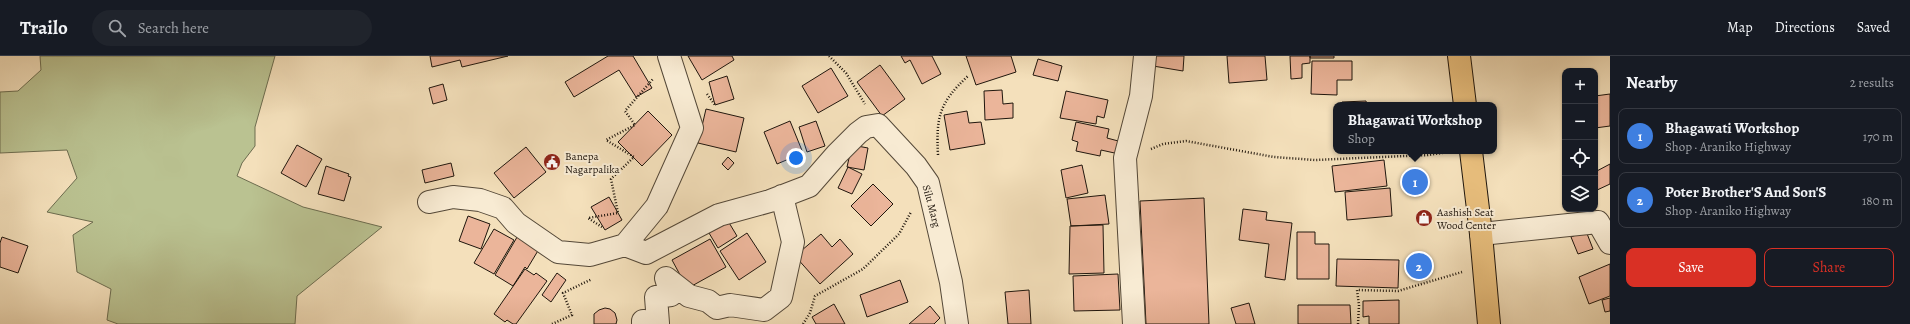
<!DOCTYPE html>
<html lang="en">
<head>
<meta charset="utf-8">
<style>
  :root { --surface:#171b24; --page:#20242c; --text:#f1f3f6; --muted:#9ea1a6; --line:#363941; --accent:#d93025 }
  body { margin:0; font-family:Alegreya,serif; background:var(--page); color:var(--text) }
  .controls { position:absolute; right:12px; top:12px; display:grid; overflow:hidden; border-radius:8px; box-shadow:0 1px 3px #0004 }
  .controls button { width:36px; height:36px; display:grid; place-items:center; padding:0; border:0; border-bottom:1px solid var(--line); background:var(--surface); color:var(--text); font:20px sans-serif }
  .you { position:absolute; left:796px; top:102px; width:14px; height:14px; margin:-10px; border:3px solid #fff; border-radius:50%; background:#1a73e8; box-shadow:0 0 0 6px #1a73e833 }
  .badge { display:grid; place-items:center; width:26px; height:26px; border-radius:50%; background:var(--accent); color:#fff; font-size:13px; font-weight:700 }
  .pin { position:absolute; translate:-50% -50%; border:2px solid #fff; box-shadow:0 1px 4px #0006 }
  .popup { position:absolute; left:1333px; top:46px; width:164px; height:52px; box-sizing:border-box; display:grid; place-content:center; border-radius:8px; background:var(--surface); filter:drop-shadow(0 1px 3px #0005); font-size:13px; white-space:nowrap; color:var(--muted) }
  .popup b { font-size:15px; color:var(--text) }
  .popup::after { content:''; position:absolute; left:50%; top:100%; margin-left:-8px; border:8px solid transparent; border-top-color:var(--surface) }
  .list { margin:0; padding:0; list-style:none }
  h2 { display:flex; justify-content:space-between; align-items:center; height:52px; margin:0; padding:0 16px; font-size:17px }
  h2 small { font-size:13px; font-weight:400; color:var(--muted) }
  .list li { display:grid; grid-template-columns:26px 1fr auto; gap:12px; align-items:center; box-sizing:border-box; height:56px; margin:0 8px 8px; padding:0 8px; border:1px solid var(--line); border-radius:8px }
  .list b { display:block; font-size:15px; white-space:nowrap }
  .list p { margin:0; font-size:13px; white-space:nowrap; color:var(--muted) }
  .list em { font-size:13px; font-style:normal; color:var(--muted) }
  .actions { display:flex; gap:8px; padding:12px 16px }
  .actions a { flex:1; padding:9px 0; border:1px solid var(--accent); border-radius:8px; text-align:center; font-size:14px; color:var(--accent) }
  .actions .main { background:var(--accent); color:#fff }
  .icon { flex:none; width:22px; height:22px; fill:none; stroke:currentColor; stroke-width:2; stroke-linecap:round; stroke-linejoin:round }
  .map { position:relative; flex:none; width:1610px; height:268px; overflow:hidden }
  header { display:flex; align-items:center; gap:24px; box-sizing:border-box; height:56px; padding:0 20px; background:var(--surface); border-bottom:1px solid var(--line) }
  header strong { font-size:19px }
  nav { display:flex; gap:22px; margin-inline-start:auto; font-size:14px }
  .search { width:280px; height:36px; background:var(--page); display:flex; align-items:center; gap:10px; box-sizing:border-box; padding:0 14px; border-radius:22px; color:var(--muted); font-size:15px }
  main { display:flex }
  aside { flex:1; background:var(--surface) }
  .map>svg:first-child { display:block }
  .green { fill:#bac291; stroke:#6c6c4f }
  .building { fill:#ebb59a; stroke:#1f160d }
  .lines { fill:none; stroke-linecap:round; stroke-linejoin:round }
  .street-casing { stroke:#544838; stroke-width:24 }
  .highway-casing { stroke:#1f160d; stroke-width:24 }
  .path { stroke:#1f160d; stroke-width:2.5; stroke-dasharray:1 2; stroke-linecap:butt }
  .street { stroke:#f8ebd3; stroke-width:22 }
  .highway { stroke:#eac07e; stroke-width:22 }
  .labels { text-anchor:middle; stroke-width:4; stroke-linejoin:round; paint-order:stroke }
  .poi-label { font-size:11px; fill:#1f160d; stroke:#f8ebd3; text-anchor:start }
  .street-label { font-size:11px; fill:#1f160d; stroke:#f8ebd3 }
</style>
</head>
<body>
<header>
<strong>Trailo</strong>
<div class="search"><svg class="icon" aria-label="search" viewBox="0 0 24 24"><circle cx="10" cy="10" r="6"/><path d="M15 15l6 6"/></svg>Search here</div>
<nav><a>Map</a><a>Directions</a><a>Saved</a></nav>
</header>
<main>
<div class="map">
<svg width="1610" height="268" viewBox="0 0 1610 268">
  <rect width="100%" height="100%" fill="#f4e0bb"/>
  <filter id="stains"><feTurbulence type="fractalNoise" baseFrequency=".005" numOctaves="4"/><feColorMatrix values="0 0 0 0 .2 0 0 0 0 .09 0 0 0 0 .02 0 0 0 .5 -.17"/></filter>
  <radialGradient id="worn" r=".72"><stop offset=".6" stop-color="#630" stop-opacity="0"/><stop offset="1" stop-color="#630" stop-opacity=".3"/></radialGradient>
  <!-- green -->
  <path class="green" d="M40,0H275L255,71V90L242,107L237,120L303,151L382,171L297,240L295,268H118L107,264L111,233L77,216L73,179L93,166L47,156L77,122L67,94L0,97V36L18,35L41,14Z"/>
  <!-- building -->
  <path class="building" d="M430,0H508L462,11L460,4L432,11Z
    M608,0H633L652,32L636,41L619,14L574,41L565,26Z
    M688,0H732L734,4L702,24Z
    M901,0H932L941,18L922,28L910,4L905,7Z
    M966,0H1011L1016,16L976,29Z
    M1153,0H1184L1183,15L1153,10Z
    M1227,0H1265L1267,24L1229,27Z
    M1290,0H1310V7L1302,8V22L1291,23Z
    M1310,0H1334V2H1310Z
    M1038,3L1062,10L1058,25L1033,19Z
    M1312,5H1352V24H1337V39L1311,38Z
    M880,9L905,43L882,60L857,26Z
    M831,12L848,40L818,57L802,30Z
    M727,20L734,43L715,49L709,26Z
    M443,28L447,44L433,48L429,32Z
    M1002,34L1003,48L1013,47V62L985,64L984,35Z
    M1066,35L1108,44L1104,62L1097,60L1096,68L1060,62Z
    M1610,38V70L1595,72V40Z
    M1563,44H1565V74Z
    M1366,45L1367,49H1342V46Z
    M706,53L744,62L736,96L698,87Z
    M648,55L672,79L642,110L618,86Z
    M967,55L969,67L981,66L985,88L950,94L944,59Z
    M790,65L803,97L777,108L764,76Z
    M816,65L825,90L807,96L799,71Z
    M1076,66L1109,73L1107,82L1122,86L1119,98L1101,94L1100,100L1076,95L1078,86L1072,84Z
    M297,89L322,103L306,131L281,117Z
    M852,89L868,92L864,114L847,111Z
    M526,91L546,116L514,142L494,117Z
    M728,101L734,107L728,114L722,108Z
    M1384,104L1387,130L1335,136L1332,110Z
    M451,107L454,120L425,127L422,114Z
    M1610,108V128L1595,135V116Z
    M1082,109L1088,137L1066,142L1061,114Z
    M326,110L349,118L348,120L351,121L344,145L318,138Z
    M848,111L862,118L852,138L838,132Z
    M873,128L893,148L871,170L851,150Z
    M1390,132L1392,160L1347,164L1345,136Z
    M1105,139L1109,168L1071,170L1067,143Z
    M609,141L622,164L605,174L591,151Z
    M1204,142L1209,268H1146L1140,145Z
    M1243,153L1267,156L1266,164L1292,167L1285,224L1265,221L1269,188L1239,184Z
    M468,160L490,168L481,193L459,185Z
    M728,165L737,180L718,192L709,177Z
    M1103,169L1104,217L1069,218L1070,170Z
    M494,173L514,184L494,218L474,207Z
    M1586,175L1593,193L1578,198L1571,181Z
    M520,176L539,193L527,213L525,211L513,230L495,219Z
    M1297,176H1315V188H1329V223H1297Z
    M747,177L766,206L739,224L720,195Z
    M821,178L832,191L840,183L853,198L820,228L795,200Z
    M2,181L28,190L18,217L0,211V187Z
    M710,183L726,211L690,231L685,228L672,204Z
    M1337,203L1399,204L1398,232L1336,230Z
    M1610,208V240L1589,248L1579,221Z
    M525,213L534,219L536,217L547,225L516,268H513L507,264L505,266L494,258Z
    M557,217L566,224L551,246L542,239Z
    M1118,218L1120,254L1074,255L1073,220Z
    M900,224L908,246L867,261L860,239Z
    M1029,234L1031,268H1008L1005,236Z
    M1610,242V255L1605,256L1602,244Z
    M1399,244V268H1369V260L1363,261V245Z
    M1249,247L1255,268H1236L1231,252Z
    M834,248L845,268H816L812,261Z
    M1298,249H1350L1351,268H1298Z
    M930,250L940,262L934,268H909Z
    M605,252L610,253L615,257L617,264L616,268H594V258L599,254Z"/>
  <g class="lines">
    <!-- street casing -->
    <g class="street-casing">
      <path id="street" d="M429,146L453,141L480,144L503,152L516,167L558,196L590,199L625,189L657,150L692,72L669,0
        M1481,178L1598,166L1610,187
        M625,189L646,197L719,159L770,145L809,130L837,98L858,77L866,71L878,69L916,110L928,127L951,226L957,268
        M643,268V265L658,267L656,241L671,239L666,222L689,240L708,245L717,252L730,249L764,254L781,241L793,186L782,140
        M1134,268L1125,102L1141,40L1145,0"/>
    </g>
    <!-- highway casing -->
    <g class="highway-casing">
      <path id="highway" d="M1459,0L1465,49
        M1471,95L1481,178L1489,268"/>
    </g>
    <!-- path -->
    <path class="path" d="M829,0L846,17L865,48
      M707,38L715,49
      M1151,93L1163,88L1186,85L1274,101L1315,104L1428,99L1449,96
      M938,99C936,61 939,47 968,20
      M602,171L588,162L618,157L611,123L634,101L606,84L635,69L625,55L653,23
      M552,268L572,259L563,237L592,223
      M803,268L810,257L815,240L863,213L899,178L911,156
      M1358,268L1359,249L1357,234L1398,235L1462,216"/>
    <!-- street -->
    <use href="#street" class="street"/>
    <!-- highway -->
    <use href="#highway" class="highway"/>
  </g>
  <!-- icons -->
  <defs>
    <g id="civic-disc" transform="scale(0.9)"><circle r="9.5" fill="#8f2418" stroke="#f8ebd3"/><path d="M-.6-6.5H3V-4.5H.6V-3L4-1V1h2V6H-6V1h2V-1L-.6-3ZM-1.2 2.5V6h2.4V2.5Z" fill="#fff"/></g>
    <g id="shop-disc" transform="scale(0.9)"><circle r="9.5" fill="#8f2418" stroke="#f8ebd3"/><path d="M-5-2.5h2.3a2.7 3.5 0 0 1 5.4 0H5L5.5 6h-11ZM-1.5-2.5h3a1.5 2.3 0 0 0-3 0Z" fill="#fff"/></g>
  </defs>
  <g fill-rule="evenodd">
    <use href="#civic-disc" x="552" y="106"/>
    <use href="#shop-disc" x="1424" y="162"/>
  </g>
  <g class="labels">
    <!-- poi labels -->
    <g class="poi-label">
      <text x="565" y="104">Banepa<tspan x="565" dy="13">Nagarpalika</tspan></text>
      <text x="1437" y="160">Aashish Seat<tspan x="1437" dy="13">Wood Center</tspan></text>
    </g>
    <!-- street labels -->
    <g class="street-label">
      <text transform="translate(932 150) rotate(75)" y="4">Silu Marg</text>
    </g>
  </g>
  <rect width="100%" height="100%" filter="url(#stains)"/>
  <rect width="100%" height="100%" fill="url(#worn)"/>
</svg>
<div class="controls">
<button>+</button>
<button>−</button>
<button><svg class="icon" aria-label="locate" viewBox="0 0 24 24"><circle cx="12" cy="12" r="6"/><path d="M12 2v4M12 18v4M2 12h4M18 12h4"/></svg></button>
<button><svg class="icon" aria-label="layers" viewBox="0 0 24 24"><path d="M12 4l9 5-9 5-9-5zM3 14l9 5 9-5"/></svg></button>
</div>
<div class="you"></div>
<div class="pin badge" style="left:1415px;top:126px;background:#3f7fe0">1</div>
<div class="popup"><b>Bhagawati Workshop</b>Shop</div>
<div class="pin badge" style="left:1419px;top:210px;background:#3f7fe0">2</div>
</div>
<aside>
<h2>Nearby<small>2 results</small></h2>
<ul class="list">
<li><span class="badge" style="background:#3f7fe0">1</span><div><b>Bhagawati Workshop</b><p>Shop · Araniko Highway</p></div><em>170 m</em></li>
<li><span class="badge" style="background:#3f7fe0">2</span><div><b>Poter Brother'S And Son'S</b><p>Shop · Araniko Highway</p></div><em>180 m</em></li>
</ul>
<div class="actions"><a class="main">Save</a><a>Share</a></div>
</aside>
</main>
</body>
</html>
